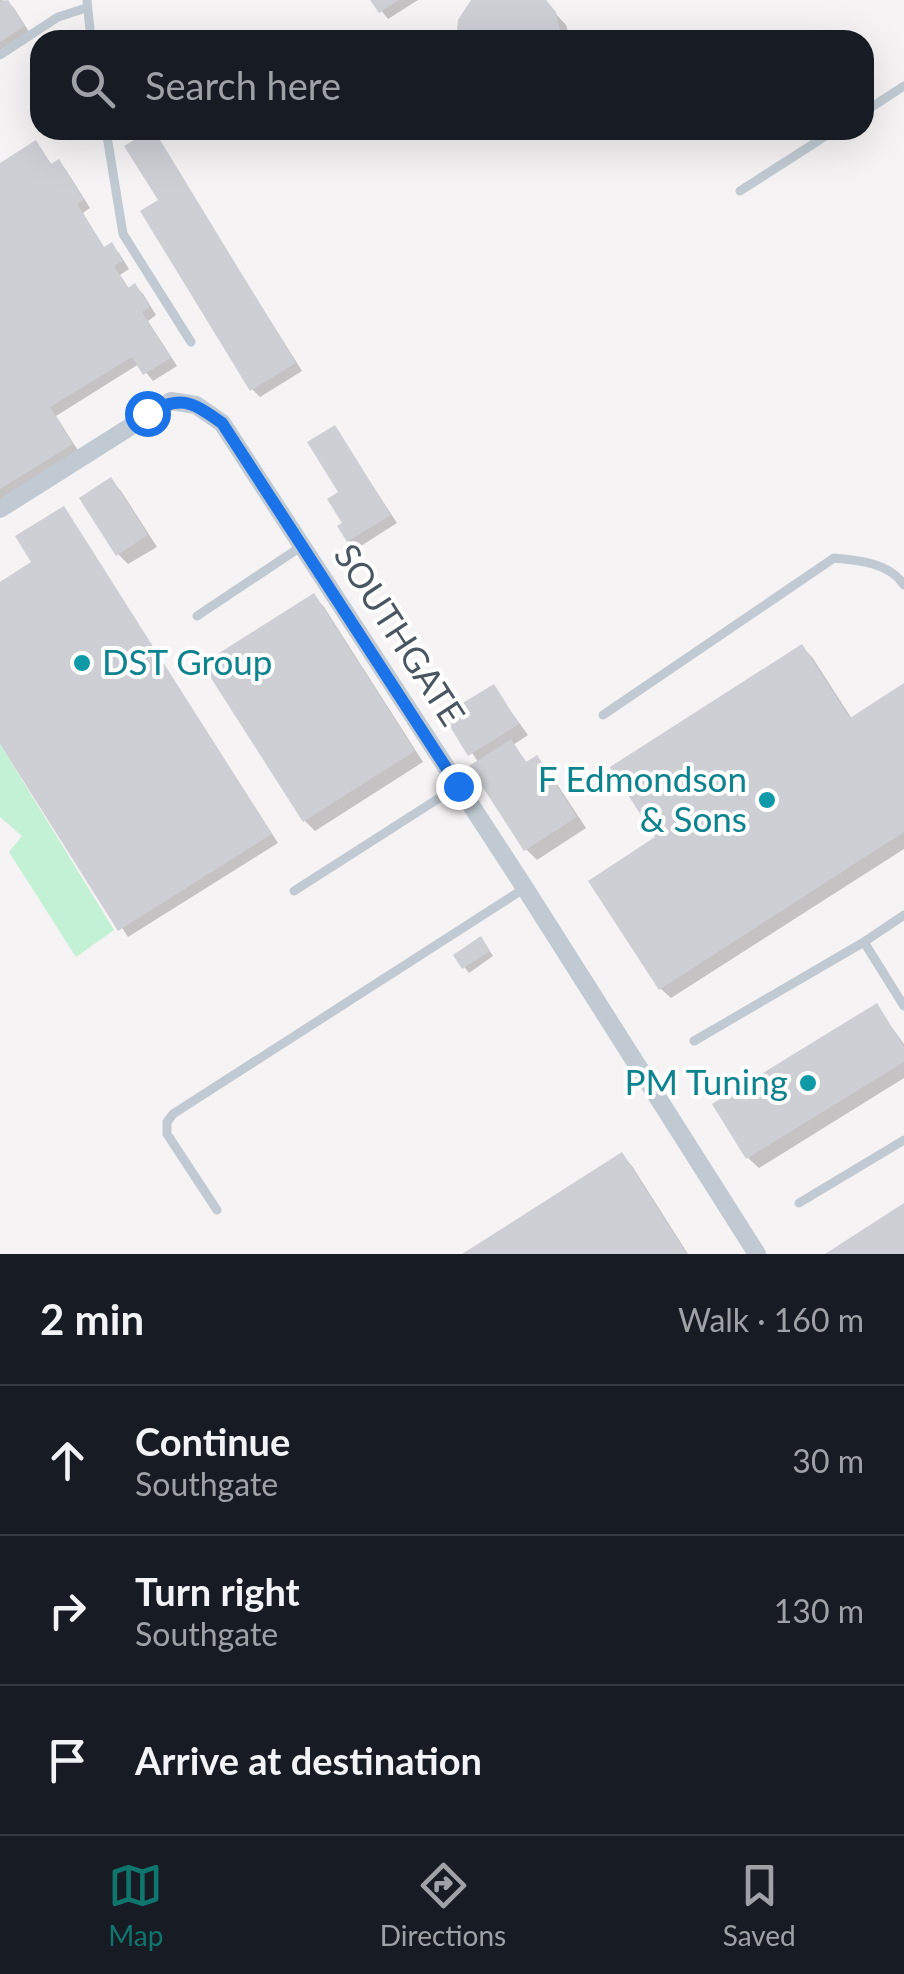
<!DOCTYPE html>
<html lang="en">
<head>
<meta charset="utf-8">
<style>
  :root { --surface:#171b24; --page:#20242c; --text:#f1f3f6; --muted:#9ea1a6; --line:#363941; --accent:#0f766e }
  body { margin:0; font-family:Lato,sans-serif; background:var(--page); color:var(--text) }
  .stop { position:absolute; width:30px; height:30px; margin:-22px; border:8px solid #1a73e8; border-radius:50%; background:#fff }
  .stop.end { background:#1a73e8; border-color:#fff; box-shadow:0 2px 10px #0008 }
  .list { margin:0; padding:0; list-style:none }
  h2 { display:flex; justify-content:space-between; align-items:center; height:130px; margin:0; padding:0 40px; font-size:42px }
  h2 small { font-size:32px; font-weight:400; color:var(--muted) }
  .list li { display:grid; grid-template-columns:65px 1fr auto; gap:30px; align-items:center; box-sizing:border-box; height:150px; padding:0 40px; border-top:2px solid var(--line) }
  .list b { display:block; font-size:38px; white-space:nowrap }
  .list p { margin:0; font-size:32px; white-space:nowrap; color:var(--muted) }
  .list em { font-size:32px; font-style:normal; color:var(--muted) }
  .icon { flex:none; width:55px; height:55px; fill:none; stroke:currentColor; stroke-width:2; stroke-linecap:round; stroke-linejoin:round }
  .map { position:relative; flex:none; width:904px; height:1254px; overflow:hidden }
  .search { position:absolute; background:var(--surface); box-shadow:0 10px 40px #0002; left:30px; right:30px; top:30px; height:110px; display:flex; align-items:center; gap:25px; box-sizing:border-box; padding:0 35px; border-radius:30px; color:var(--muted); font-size:38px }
  .sheet { height:580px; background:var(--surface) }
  nav { display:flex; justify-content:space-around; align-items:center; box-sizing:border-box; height:140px; border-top:2px solid var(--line); background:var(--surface); font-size:28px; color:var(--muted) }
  nav a { display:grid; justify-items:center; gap:5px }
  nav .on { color:var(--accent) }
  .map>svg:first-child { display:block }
  .green { fill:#c3f1d5 }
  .shadow { fill:#0003 }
  .building { fill:#cdcfd5 }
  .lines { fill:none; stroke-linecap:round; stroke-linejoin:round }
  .service { stroke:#c1cad2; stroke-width:9 }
  .minor { stroke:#c1cad2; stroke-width:18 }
  .route { stroke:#1a73e8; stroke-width:12 }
  .culture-dot { fill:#0f9aa8; stroke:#fff; stroke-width:4 }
  .labels { text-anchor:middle; stroke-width:8; stroke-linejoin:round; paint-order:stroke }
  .street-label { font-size:35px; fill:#4a5661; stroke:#fff }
  .culture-label { font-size:35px; fill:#0d838f; stroke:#fff; text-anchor:end }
</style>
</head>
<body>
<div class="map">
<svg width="904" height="1254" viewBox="0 0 904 1254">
  <rect width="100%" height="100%" fill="#f5f3f3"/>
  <!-- green -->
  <path class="green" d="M0,744L114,930L76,957L9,852L22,836L0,817Z"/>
  <!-- shadow -->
  <path class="shadow" d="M0,0L6,1L14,8L31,35L0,54Z
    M373,0H418L388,19Z
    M475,0H543L566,25L571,40H458Z
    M152,132L302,371L260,397L252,389L161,201Z
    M36,144L53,166L58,163L66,170L90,208L83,213L105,249L111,245L119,253L129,269L120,275L130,290L135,286L143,294L156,315L148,321L177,366L153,381L139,364L56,416L79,452L0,501V166Z
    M335,428L397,523L356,549L349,541L345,524Z
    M111,480L121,491L157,547L128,564L118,554Z
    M64,509L278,843L128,937L0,739V584L35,562Z
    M314,596L324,607L423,762L315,831L305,821Z
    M802,647L812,657L852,719L904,686V849L671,998L660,988L658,838Z
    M493,687L528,735L513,745L528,764L537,758L547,769L586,828L537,860L526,849L479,763L446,716Z
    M485,944L493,956L469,973L456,956Z
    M876,1006L904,1044V1078L759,1168L748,1158Z
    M622,1155L632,1166L688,1254H467Z"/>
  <!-- building -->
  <path class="building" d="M8,0L25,26L0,42V2Z
    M370,0H399L379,13Z
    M471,0H546L556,12L562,40H456L458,20Z
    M150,130H154L296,363L250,391L140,211L158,200L124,146Z
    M36,140L51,164L59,159L84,200L77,204L104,247L112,242L123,261L114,266L128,288L135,283L150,307L142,312L171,358L143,375L132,357L50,407L73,444L0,489V163Z
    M335,425L391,515L347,542L337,526L342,523L327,499L338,492L307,442Z
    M111,477L148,535L116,556L79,498Z
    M64,506L272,834L118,931L0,744V582L31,562L15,536Z
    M314,593L415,751L303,822L202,664Z
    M802,644L850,718L904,683V832L659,990L588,881L655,837L610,767Z
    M494,684L519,724L468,756L443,715Z
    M511,739L526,762L537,755L577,817L524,851L469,766Z
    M481,936L490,951L462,969L453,955Z
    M877,1003L904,1047V1062L746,1159L712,1104Z
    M622,1152L687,1254H462Z
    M904,1203V1254H825Z"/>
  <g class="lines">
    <!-- service -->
    <path class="service" d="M87,0L91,40
      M0,55L58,17L86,8
      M864,112L904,86
      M106,130L123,234L191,342
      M740,191L835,130
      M197,616L302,546
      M603,715L834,558C858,560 890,563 904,585
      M294,891L458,786
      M864,942L904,1006
      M694,1041L864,942L904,915
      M799,1203L904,1140
      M217,1210L167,1134V1122L173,1114L525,888"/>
    <!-- minor -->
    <path class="minor" d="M0,509L171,401L196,405L222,423L523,885L757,1254"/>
  </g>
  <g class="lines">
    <!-- route -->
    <path class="route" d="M147,413C183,395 190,401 222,423L458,786"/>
  </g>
  <!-- markers -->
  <g class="culture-dot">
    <circle cx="82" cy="663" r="10"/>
    <circle cx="767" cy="800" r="10"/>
    <circle cx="808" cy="1083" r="10"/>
  </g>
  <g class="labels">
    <!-- street labels -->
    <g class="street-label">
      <text transform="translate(399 635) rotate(57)" y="12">SOUTHGATE</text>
    </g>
    <!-- culture labels -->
    <g class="culture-label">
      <text x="102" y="675" text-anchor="start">DST Group</text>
      <text x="747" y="792">F Edmondson<tspan x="747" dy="40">&amp; Sons</tspan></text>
      <text x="788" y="1095">PM Tuning</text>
    </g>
  </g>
</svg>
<div class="stop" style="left:147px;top:413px"></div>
<div class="stop end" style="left:458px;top:786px"></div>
<div class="search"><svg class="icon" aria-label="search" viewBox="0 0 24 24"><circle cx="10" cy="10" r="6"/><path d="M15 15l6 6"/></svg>Search here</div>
</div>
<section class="sheet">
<h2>2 min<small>Walk · 160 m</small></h2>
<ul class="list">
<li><svg class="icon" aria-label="ahead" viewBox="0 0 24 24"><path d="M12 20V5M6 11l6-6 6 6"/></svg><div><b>Continue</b><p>Southgate</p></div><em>30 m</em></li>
<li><svg class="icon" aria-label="right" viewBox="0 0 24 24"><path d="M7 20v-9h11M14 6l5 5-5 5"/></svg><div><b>Turn right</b><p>Southgate</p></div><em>130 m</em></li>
<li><svg class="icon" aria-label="arrive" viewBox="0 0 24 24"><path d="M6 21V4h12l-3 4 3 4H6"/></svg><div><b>Arrive at destination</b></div></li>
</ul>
</section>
<nav>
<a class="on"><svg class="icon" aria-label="map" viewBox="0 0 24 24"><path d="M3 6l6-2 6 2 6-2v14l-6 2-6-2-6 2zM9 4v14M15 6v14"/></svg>Map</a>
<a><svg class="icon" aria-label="directions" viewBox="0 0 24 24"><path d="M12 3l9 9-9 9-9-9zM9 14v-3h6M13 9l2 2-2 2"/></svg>Directions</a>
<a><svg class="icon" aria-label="saved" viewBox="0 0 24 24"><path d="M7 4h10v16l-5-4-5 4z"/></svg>Saved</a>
</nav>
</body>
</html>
